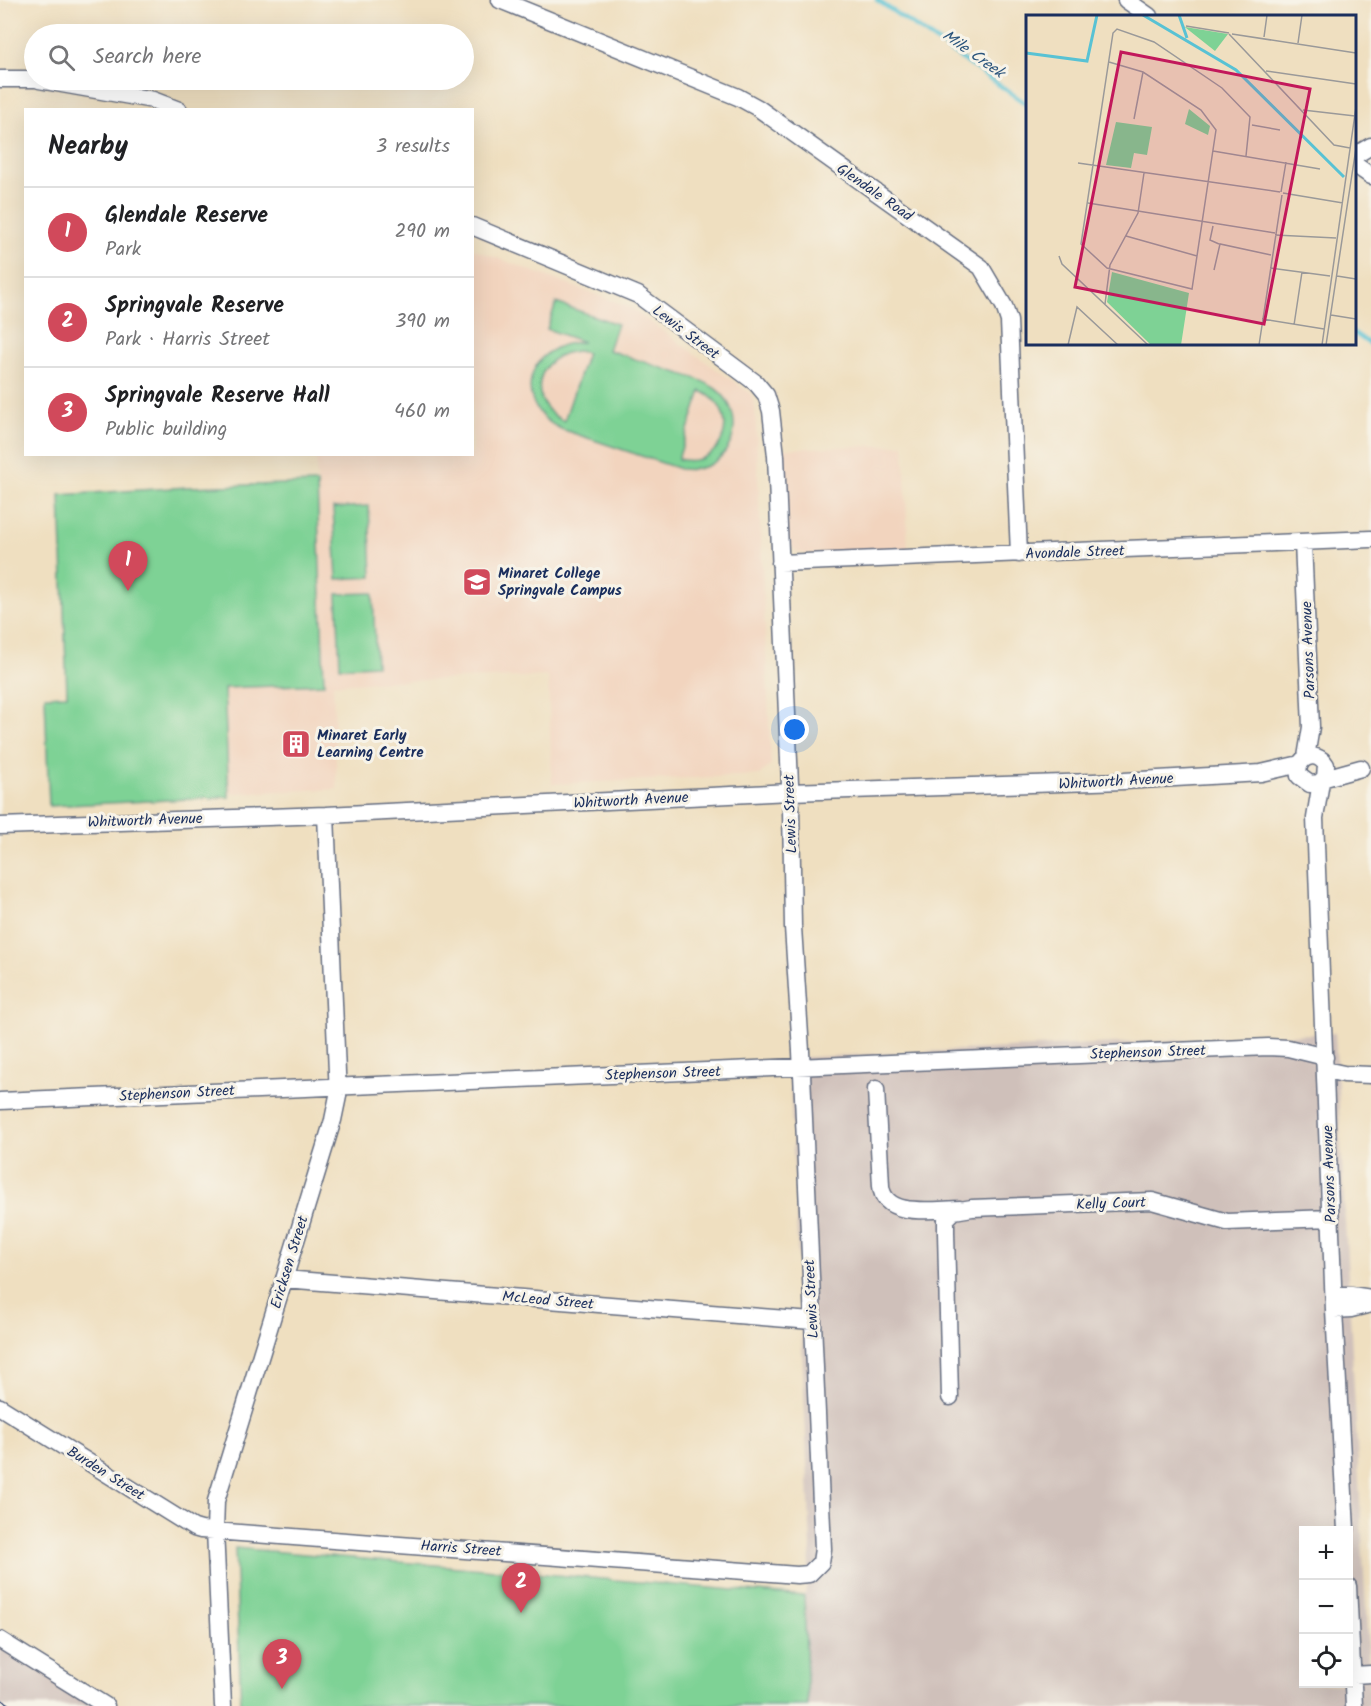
<!DOCTYPE html>
<html lang="en">
<head>
<meta charset="utf-8">
<style>
  :root { --surface:#fff; --page:#f6f6f6; --text:#202124; --muted:#757577; --line:#e0e0e0; --accent:#d1495b }
  body { margin:0; font-family:Kalam,sans-serif; background:var(--page); color:var(--text) }
  .controls { position:absolute; right:18px; bottom:18px; display:grid; overflow:hidden; border-radius:0px; box-shadow:0 6px 24px #0002 }
  .controls button { width:54px; height:54px; display:grid; place-items:center; padding:0; border:0; border-bottom:2px solid var(--line); background:var(--surface); color:var(--text); font:30px sans-serif }
  .you { position:absolute; left:795px; top:730px; width:21px; height:21px; margin:-15px; border:4px solid #fff; border-radius:50%; background:#1a73e8; box-shadow:0 0 0 9px #1a73e833 }
  .badge { display:grid; place-items:center; width:39px; height:39px; border-radius:50%; background:var(--accent); color:#fff; font-size:20px; font-weight:700 }
  .pin { position:absolute; translate:-50% -50px; filter:drop-shadow(0 2px 3px #0008) }
  .pin::after { content:''; position:absolute; top:32px; width:21px; height:18px; background:inherit; clip-path:polygon(0 0,100% 0,50% 100%) }
  .list { margin:0; padding:0; list-style:none }
  h2 { display:flex; justify-content:space-between; align-items:center; height:78px; margin:0; padding:0 24px; font-size:26px }
  h2 small { font-size:20px; font-weight:400; color:var(--muted) }
  .list li { display:grid; grid-template-columns:39px 1fr auto; gap:18px; align-items:center; box-sizing:border-box; height:90px; padding:0 24px; border-top:2px solid var(--line) }
  .list b { display:block; font-size:22px; white-space:nowrap }
  .list p { margin:0; font-size:20px; white-space:nowrap; color:var(--muted) }
  .list em { font-size:20px; font-style:normal; color:var(--muted) }
  .icon { flex:none; width:33px; height:33px; fill:none; stroke:currentColor; stroke-width:2; stroke-linecap:round; stroke-linejoin:round }
  .map { position:relative; flex:none; width:1371px; height:1706px; overflow:hidden }
  .search { position:absolute; background:var(--surface); box-shadow:0 6px 24px #0002; left:24px; top:24px; width:450px; height:66px; display:flex; align-items:center; gap:15px; box-sizing:border-box; padding:0 21px; border-radius:33px; color:var(--muted); font-size:22px }
  .panel { position:absolute; background:var(--surface); box-shadow:0 6px 24px #0002; left:24px; top:108px; width:450px; height:348px; border-radius:0px }
  .map>svg:first-child { display:block }
  .built { fill:#f2d4be }
  .industrial { fill:#cfc0ba; fill-rule:evenodd }
  .green { fill:#7ed295; stroke:#4c807a; stroke-width:1.5; fill-rule:evenodd }
  .lines { fill:none; stroke-linecap:round; stroke-linejoin:round }
  .stream { stroke:#58c2d4; stroke-width:4.5 }
  .minor-casing { stroke:#656d80; stroke-width:19 }
  .minor { stroke:#fff; stroke-width:16 }
  .rail-casing { stroke:#1b2f5e; stroke-width:7 }
  .rail { stroke:#f7f3e8; stroke-width:4.5; stroke-dasharray:14; stroke-linecap:butt }
  .labels { text-anchor:middle; stroke-width:6; stroke-linejoin:round; paint-order:stroke }
  .street-label { font-size:15px; fill:#1b2f5e; stroke:#f7f3e8 }
  .poi-label { font-size:15px; font-weight:bold; fill:#1b2f5e; stroke:#f7f3e8; text-anchor:start }
  .water-label { font-size:16px; font-style:italic; fill:#2a547c; stroke:#f7f3e8 }
  .inset-river { fill:none; stroke:#58c2d4; stroke-width:3 }
  .inset-road { fill:none; stroke:#9a9999; stroke-width:1.5 }
  .view { fill:#c2185b; fill-opacity:0.15; stroke:#c2185b; stroke-width:3 }
  .inset-edge { fill:none; stroke:#1b2f5e; stroke-width:3 }
</style>
</head>
<body>
<div class="map">
<svg width="1371" height="1706" viewBox="0 0 1371 1706">
  <rect width="100%" height="100%" fill="#f7f3e8"/>
  <filter id="ink" filterUnits="userSpaceOnUse"><feTurbulence type="fractalNoise" baseFrequency=".0167" numOctaves="2"/><feDisplacementMap in="SourceGraphic" scale="12" xChannelSelector="R" yChannelSelector="G"/><feConvolveMatrix kernelMatrix="1 2 1 2 8 2 1 2 1" color-interpolation-filters="sRGB"/></filter>
  <filter id="wash" filterUnits="userSpaceOnUse"><feTurbulence type="fractalNoise" baseFrequency=".008" numOctaves="4" result="noise"/><feDisplacementMap in="SourceGraphic" scale="24" xChannelSelector="R" yChannelSelector="G"/><feGaussianBlur stdDeviation="1.35" result="paint"/><feColorMatrix in="noise" values="0 0 0 0 0 0 0 0 0 0 0 0 0 0 0 0 0 1.4 0 .05"/><feComposite in="paint" operator="in"/></filter>
  <g filter="url(#wash)">
    <rect width="100%" height="100%" fill="#efdfc0"/>
    <!-- built -->
    <path class="built" d="M473,249L629,307L751,394L755,407L771,765L759,775L552,784L548,676L368,682L333,684L337,789L229,793L224,688L188,487L317,483L316,455L472,454Z
      M904,445L908,549L805,554L797,552L791,546L788,539L784,449Z"/>
    <!-- industrial -->
    <path class="industrial" d="M1335,1033L1371,1706H808L805,1597L811,1548L789,1058ZM1304,1530H1348V1684H1304Z
      M0,1634L103,1706H0Z"/>
    <!-- green -->
    <path class="green" d="M556,303L617,324L608,350C630,357 652,365 675,372C688,376 702,379 713,387C735,401 741,431 725,452C714,466 698,471 680,469L561,429C510,406 526,342 583,342L547,329ZM577,351L587,353L564,421C525,404 535,354 577,351ZM701,391C744,411 724,470 678,459Z
      M317,483L324,684L224,688L229,797L49,806L45,696L67,695L60,495L188,487Z
      M369,506L372,577L337,579L333,508Z
      M373,593L376,665L340,667L337,594Z
      M235,1548L804,1596L808,1706H241Z"/>
    <g class="lines">
      <!-- stream -->
      <path class="stream" d="M877,0L1028,105
        M1354,333L1371,345"/>
    </g>
  </g>
  <g filter="url(#ink)">
    <g class="lines">
      <!-- minor casing -->
      <g class="minor-casing">
        <path id="minor" d="M500,0L738,97L758,108L981,267L1004,306L1009,321L1019,554
          M1126,0L1149,16
          M0,79H34
          M39,80L153,100L179,110
          M1354,156L1371,146
          M1354,164L1371,176
          M1303,542L1311,727L1306,757
          M780,563L1371,539
          M1325,778L1326,765C1316,749 1295,757 1299,776L1310,784L1319,783L1325,778L1361,768
          M1321,782L1315,818L1334,1310L1346,1530
          M0,826L326,815L790,792L1124,781L1261,773L1300,764
          M1325,1070L1344,1074L1371,1075
          M876,1089L881,1186C884,1219 935,1209 960,1209
          M0,1101L1268,1047L1288,1048L1325,1057
          M284,1279L812,1321
          M1334,1295H1351L1371,1298
          M1334,1310L1351,1309L1371,1304
          M950,1397L946,1232V1219L954,1211L972,1208L1152,1201L1227,1222L1331,1218
          M0,1407L194,1528L201,1530L797,1575L809,1574L821,1562L823,1549L801,1051L793,927L791,808L776,456L771,411L766,395L756,383L638,295L472,226
          M1348,1586L1354,1706
          M0,1640L106,1706
          M1353,1675L1371,1674
          M223,1706L215,1530L216,1501L333,1120L338,1096L326,815"/>
      </g>
      <!-- minor -->
      <use href="#minor" class="minor"/>
      <!-- rail casing -->
      <g class="rail-casing">
        <path id="rail" d="M0,1702L6,1706"/>
      </g>
      <!-- rail -->
      <use href="#rail" class="rail"/>
    </g>
  </g>
  <!-- icons -->
  <defs>
    <g id="school-square" transform="scale(1.5)"><rect x="-9" y="-9" width="18" height="18" rx="4" fill="#d1495b" stroke="#f7f3e8"/><path d="M0-5L7-2L0 1L-7-2ZM-4 1L0 2.5L4 1V4Q0 6-4 4Z" fill="#fff"/></g>
    <g id="building-square" transform="scale(1.5)"><rect x="-9" y="-9" width="18" height="18" rx="4" fill="#d1495b" stroke="#f7f3e8"/><path d="M-4-6H4V6H1V3H-1V6H-4ZM-2.5-4.3h1.7v1.8h-1.7ZM.8-4.3h1.7v1.8H.8ZM-2.5-1h1.7V.8h-1.7ZM.8-1h1.7V.8H.8Z" fill="#fff"/></g>
  </defs>
  <g fill-rule="evenodd">
    <use href="#school-square" x="477" y="582"/>
    <use href="#building-square" x="296" y="744"/>
  </g>
  <g class="labels">
    <!-- street labels -->
    <g class="street-label">
      <text transform="translate(875 192) rotate(35)" y="5">Glendale Road</text>
      <text transform="translate(686 332) rotate(37)" y="5">Lewis Street</text>
      <text transform="translate(1075 552) rotate(-2)" y="5">Avondale Street</text>
      <text transform="translate(1308 650) rotate(-92)" y="5">Parsons Avenue</text>
      <text transform="translate(1116 781) rotate(-3)" y="5">Whitworth Avenue</text>
      <text transform="translate(631 800) rotate(-3)" y="5">Whitworth Avenue</text>
      <text transform="translate(790 814) rotate(-92)" y="5">Lewis Street</text>
      <text transform="translate(145 820) rotate(-2)" y="5">Whitworth Avenue</text>
      <text transform="translate(1148 1052) rotate(-2)" y="5">Stephenson Street</text>
      <text transform="translate(663 1073) rotate(-2)" y="5">Stephenson Street</text>
      <text transform="translate(177 1093) rotate(-3)" y="5">Stephenson Street</text>
      <text transform="translate(1329 1174) rotate(-92)" y="5">Parsons Avenue</text>
      <text transform="translate(1111 1203) rotate(-2)" y="5">Kelly Court</text>
      <text transform="translate(289 1262) rotate(-73)" y="5">Ericksen Street</text>
      <text transform="translate(811 1299) rotate(-93)" y="5">Lewis Street</text>
      <text transform="translate(548 1300) rotate(5)" y="5">McLeod Street</text>
      <text transform="translate(106 1473) rotate(32)" y="5">Burden Street</text>
      <text transform="translate(461 1548) rotate(4)" y="5">Harris Street</text>
    </g>
    <!-- poi labels -->
    <g class="poi-label">
      <text x="498" y="578">Minaret College<tspan x="498" dy="17">Springvale Campus</tspan></text>
      <text x="317" y="740">Minaret Early<tspan x="317" dy="17">Learning Centre</tspan></text>
    </g>
    <!-- water labels -->
    <g class="water-label">
      <text transform="translate(974 53) rotate(35)" y="6">Mile Creek</text>
    </g>
  </g>
  <!-- overview -->
  <g transform="translate(1026 15)">
    <rect width="330" height="330" fill="#efdfc0"/>
    <path d="M155,9L159,12L202,19L189,36ZM163,94L184,111L182,120L159,109ZM90,107L126,112L121,140L108,138L105,153L80,150ZM86,257L163,278L155,330H125L81,287Z" fill="#7ed295"/>
    <path class="inset-river" d="M117,0L210,55L318,162M153,0L161,23M0,38L61,46L71,0"/>
    <path class="inset-road" d="M160,11L203,18M203,19L308,130L324,133M206,19L330,38M238,22L241,0M272,28L276,0M83,47L117,57L175,95L190,115L166,274L81,253L55,229L87,18L91,14L128,27L196,73L224,102L220,141M240,56L330,69M277,95L329,101M108,104L117,57M226,110L254,115M187,136L294,154M52,148L254,177M255,177L260,147M257,178L317,188M62,188L249,218M187,211L184,225L193,229M249,220L310,223M100,221L171,241M33,241L36,249L122,330M244,253L304,261M188,255L194,229L245,240M311,261L330,264M79,289L84,250L112,198L118,158M305,300L330,304M236,304L298,314M268,310L276,257M42,330L51,292L92,330M233,330L256,180M296,330L330,92M300,330L330,133"/>
    <path class="view" d="M95,37L284,74L238,309L49,272Z"/>
    <rect width="330" height="330" class="inset-edge"/>
  </g>
</svg>
<div class="controls">
<button>+</button>
<button>−</button>
<button><svg class="icon" aria-label="locate" viewBox="0 0 24 24"><circle cx="12" cy="12" r="6"/><path d="M12 2v4M12 18v4M2 12h4M18 12h4"/></svg></button>
</div>
<div class="you"></div>
<div class="pin badge" style="left:128px;top:591px">1</div>
<div class="pin badge" style="left:521px;top:1613px">2</div>
<div class="pin badge" style="left:282px;top:1689px">3</div>
<div class="search"><svg class="icon" aria-label="search" viewBox="0 0 24 24"><circle cx="10" cy="10" r="6"/><path d="M15 15l6 6"/></svg>Search here</div>
<section class="panel">
<h2>Nearby<small>3 results</small></h2>
<ul class="list">
<li><span class="badge">1</span><div><b>Glendale Reserve</b><p>Park</p></div><em>290 m</em></li>
<li><span class="badge">2</span><div><b>Springvale Reserve</b><p>Park · Harris Street</p></div><em>390 m</em></li>
<li><span class="badge">3</span><div><b>Springvale Reserve Hall</b><p>Public building</p></div><em>460 m</em></li>
</ul>
</section>
</div>
</body>
</html>
